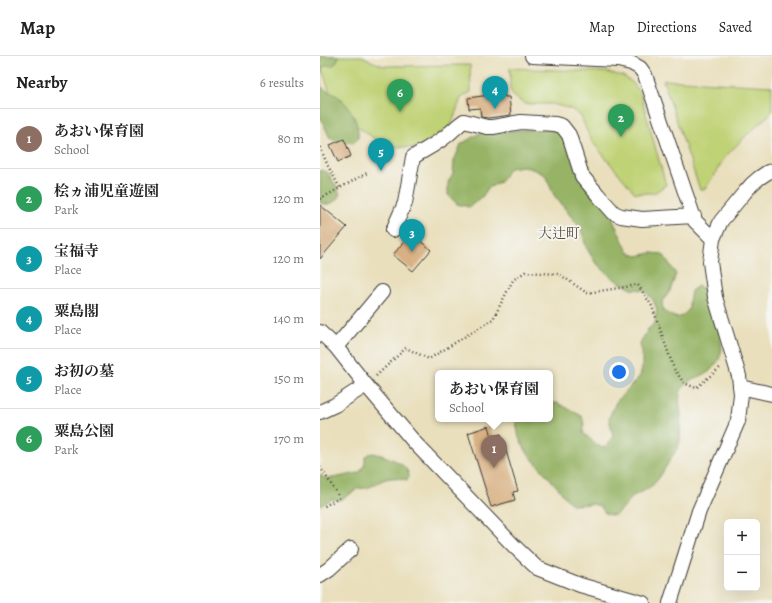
<!DOCTYPE html>
<html lang="en">
<head>
<meta charset="utf-8">
<style>
  :root { --surface:#fff; --page:#f2f2f2; --text:#222; --muted:#767676; --line:#e0e0e0; --accent:#111827 }
  body { margin:0; font-family:Alegreya,"Noto Serif JP",serif; background:var(--page); color:var(--text) }
  .controls { position:absolute; right:12px; bottom:12px; display:grid; overflow:hidden; border-radius:6px; box-shadow:0 4px 16px #0002 }
  .controls button { width:36px; height:36px; display:grid; place-items:center; padding:0; border:0; border-bottom:1px solid var(--line); background:var(--surface); color:var(--text); font:20px sans-serif }
  .you { position:absolute; left:299px; top:316px; width:14px; height:14px; margin:-10px; border:3px solid #fff; border-radius:50%; background:#1a73e8; box-shadow:0 0 0 6px #1a73e833 }
  .badge { display:grid; place-items:center; width:26px; height:26px; border-radius:50%; background:var(--accent); color:#fff; font-size:13px; font-weight:700 }
  .pin { position:absolute; translate:-50% -33px; filter:drop-shadow(0 1px 2px #0008) }
  .pin::after { content:''; position:absolute; top:21px; width:14px; height:12px; background:inherit; clip-path:polygon(0 0,100% 0,50% 100%) }
  .popup { position:absolute; left:115px; top:314px; width:118px; height:52px; box-sizing:border-box; display:grid; place-content:center; border-radius:6px; background:var(--surface); filter:drop-shadow(0 1px 3px #0005); font-size:13px; white-space:nowrap; color:var(--muted) }
  .popup b { font-size:15px; color:var(--text) }
  .popup::after { content:''; position:absolute; left:50%; top:100%; margin-left:-8px; border:8px solid transparent; border-top-color:var(--surface) }
  .list { margin:0; padding:0; list-style:none }
  h2 { display:flex; justify-content:space-between; align-items:center; height:52px; margin:0; padding:0 16px; font-size:17px }
  h2 small { font-size:13px; font-weight:400; color:var(--muted) }
  .list li { display:grid; grid-template-columns:26px 1fr auto; gap:12px; align-items:center; box-sizing:border-box; height:60px; padding:0 16px; border-top:1px solid var(--line) }
  .list b { display:block; font-size:15px; white-space:nowrap }
  .list p { margin:0; font-size:13px; white-space:nowrap; color:var(--muted) }
  .list em { font-size:13px; font-style:normal; color:var(--muted) }
  .map { position:relative; flex:none; width:452px; height:547px; overflow:hidden }
  header { display:flex; align-items:center; gap:24px; box-sizing:border-box; height:56px; padding:0 20px; background:var(--surface); border-bottom:1px solid var(--line) }
  header strong { font-size:19px }
  nav { display:flex; gap:22px; margin-inline-start:auto; font-size:14px }
  main { display:flex }
  aside { flex:1; background:var(--surface) }
  .map>svg:first-child { display:block }
  .green { fill:#bfd275; stroke:#6e7748 }
  .forest { fill:#97b466; stroke:#5a6841 }
  .building { fill:#d8b083 }
  .lines { fill:none; stroke-linecap:round; stroke-linejoin:round }
  .minor-casing { stroke:#3b3934; stroke-width:16 }
  .path { stroke:#3b3934; stroke-width:2.5; stroke-dasharray:1 3; stroke-linecap:butt }
  .minor { stroke:#fff; stroke-width:14 }
  .labels { text-anchor:middle; stroke-width:3.5; stroke-linejoin:round; paint-order:stroke }
  .quarter-label { font-size:14px; fill:#5e5040; stroke:#f6f6f2 }
</style>
</head>
<body>
<header>
<strong>Map</strong>
<nav><a>Map</a><a>Directions</a><a>Saved</a></nav>
</header>
<main>
<aside>
<h2>Nearby<small>6 results</small></h2>
<ul class="list">
<li><span class="badge" style="background:#8d6e63">1</span><div><b>あおい保育園</b><p>School</p></div><em>80 m</em></li>
<li><span class="badge" style="background:#2e9e5b">2</span><div><b>桧ヵ浦児童遊園</b><p>Park</p></div><em>120 m</em></li>
<li><span class="badge" style="background:#0f9aa8">3</span><div><b>宝福寺</b><p>Place</p></div><em>120 m</em></li>
<li><span class="badge" style="background:#0f9aa8">4</span><div><b>粟島閣</b><p>Place</p></div><em>140 m</em></li>
<li><span class="badge" style="background:#0f9aa8">5</span><div><b>お初の墓</b><p>Place</p></div><em>150 m</em></li>
<li><span class="badge" style="background:#2e9e5b">6</span><div><b>粟島公園</b><p>Park</p></div><em>170 m</em></li>
</ul>
</aside>
<div class="map">
<svg width="452" height="547" viewBox="0 0 452 547">
  <rect width="100%" height="100%" fill="#f6f6f2"/>
  <filter id="ink" filterUnits="userSpaceOnUse"><feTurbulence type="fractalNoise" baseFrequency=".025" numOctaves="2"/><feDisplacementMap in="SourceGraphic" scale="8" xChannelSelector="R" yChannelSelector="G"/><feConvolveMatrix kernelMatrix="1 2 1 2 8 2 1 2 1" color-interpolation-filters="sRGB"/></filter>
  <filter id="wash" filterUnits="userSpaceOnUse"><feTurbulence type="fractalNoise" baseFrequency=".012" numOctaves="4" result="noise"/><feDisplacementMap in="SourceGraphic" scale="16" xChannelSelector="R" yChannelSelector="G"/><feGaussianBlur stdDeviation="0.9" result="paint"/><feColorMatrix in="noise" values="0 0 0 0 0 0 0 0 0 0 0 0 0 0 0 0 0 1.4 0 .05"/><feComposite in="paint" operator="in"/></filter>
  <g filter="url(#wash)">
    <rect width="100%" height="100%" fill="#e9dfbc"/>
    <!-- green -->
    <path class="green" d="M0,0H43L51,5L64,10L150,9L151,36L141,42L131,70L99,92L65,90L35,69L10,37L0,7Z
      M190,12L285,16L303,20L313,27L320,37L346,129L334,137H315L274,88L266,73L261,60L251,53L232,48H205L193,40L190,32Z
      M343,24L452,30V56L428,78L405,101L386,132L380,134Z"/>
    <!-- forest -->
    <path class="forest" d="M0,0H19L16,7L12,10L7,9L3,11L0,19Z
      M0,19L1,31C7,36 16,38 21,43C31,52 40,69 38,83L33,87L25,86H17L10,82L0,61Z
      M218,73L236,74L247,85L291,160L308,196L317,200L331,197L343,198L356,218L350,235L342,246L343,254C355,263 359,265 369,253V246L371,235L378,230L385,233L399,274L402,293L399,304L389,316L370,325L361,334L359,344L361,358L360,385L358,391L339,422L330,432L313,440L306,449L295,459H290L285,457L280,450L272,448L254,449L248,445L238,432L208,398L199,382L196,366L197,363H230V347H237L262,360L264,369L263,377L278,390L285,391L288,388L293,380L289,362L296,346L320,320L322,313V298L320,288L328,273L335,267L337,253L333,244L324,234L312,233L297,225L290,220L275,206L266,191L261,173L234,139L225,119L215,114L203,110L190,112L180,126L168,132L162,141L149,151L137,148L128,139V126L133,118L134,105L141,88L160,77Z
      M0,114L7,116L15,128L20,138C15,147 10,150 0,147Z
      M54,397C65,400 89,407 89,421L87,424C82,423 76,421 71,422C57,423 53,435 37,432L35,435L20,444L12,443L0,450V418L4,422H13L38,417L43,412L45,407V401L48,398Z"/>
    <g id="blocks">
      <!-- building -->
      <path class="building" d="M184,37L185,41H189L191,59L168,62L161,61L160,52L149,53L148,42Z
        M24,83L31,100L18,106L10,89Z
        M0,149L27,171L0,203Z
        M91,177L111,194L93,215L73,199Z
        M169,370L172,381L181,378L198,435L193,436L195,444L171,451L148,377Z"/>
    </g>
  </g>
  <g filter="url(#ink)">
    <use href="#blocks" fill-opacity="0" stroke="#3b3934" stroke-width="1"/>
    <g class="lines">
      <!-- minor casing -->
      <g class="minor-casing">
        <path id="minor" d="M212,0L298,4L311,7L320,12L325,19L333,42L375,165L393,183
          M73,174L85,147L93,101C106,93 121,86 132,75C137,71 138,69 144,65L167,71H173L201,66L235,68L242,70L249,79L262,120L278,139L294,157L301,160L322,163L374,160
          M0,276L16,291L46,329L95,387L193,489L217,512L260,529L323,547
          M16,291L62,236
          M420,331L452,338
          M0,356L15,349L46,329
          M0,519L9,513L31,493
          M350,547L379,455L418,365L421,338L419,320L395,241L390,206L393,183L401,165L425,136L432,128L439,122L448,116L452,115"/>
      </g>
      <!-- path -->
      <path class="path" d="M0,91L8,110L20,132
        M0,143L49,116
        M56,320L86,292L109,303L173,263L193,224L205,216L239,218L267,237L318,229L332,250L354,313L364,327L376,332L402,310
        M0,411L17,437L19,442L3,451"/>
      <!-- minor -->
      <use href="#minor" class="minor"/>
    </g>
  </g>
  <g class="labels">
    <!-- quarter labels -->
    <g class="quarter-label">
      <text x="239" y="182">大辻町</text>
    </g>
  </g>
</svg>
<div class="controls">
<button>+</button>
<button>−</button>
</div>
<div class="you"></div>
<div class="pin badge" style="left:174px;top:412px;background:#8d6e63">1</div>
<div class="popup"><b>あおい保育園</b>School</div>
<div class="pin badge" style="left:301px;top:81px;background:#2e9e5b">2</div>
<div class="pin badge" style="left:92px;top:196px;background:#0f9aa8">3</div>
<div class="pin badge" style="left:175px;top:53px;background:#0f9aa8">4</div>
<div class="pin badge" style="left:61px;top:115px;background:#0f9aa8">5</div>
<div class="pin badge" style="left:80px;top:56px;background:#2e9e5b">6</div>
</div>
</main>
</body>
</html>
